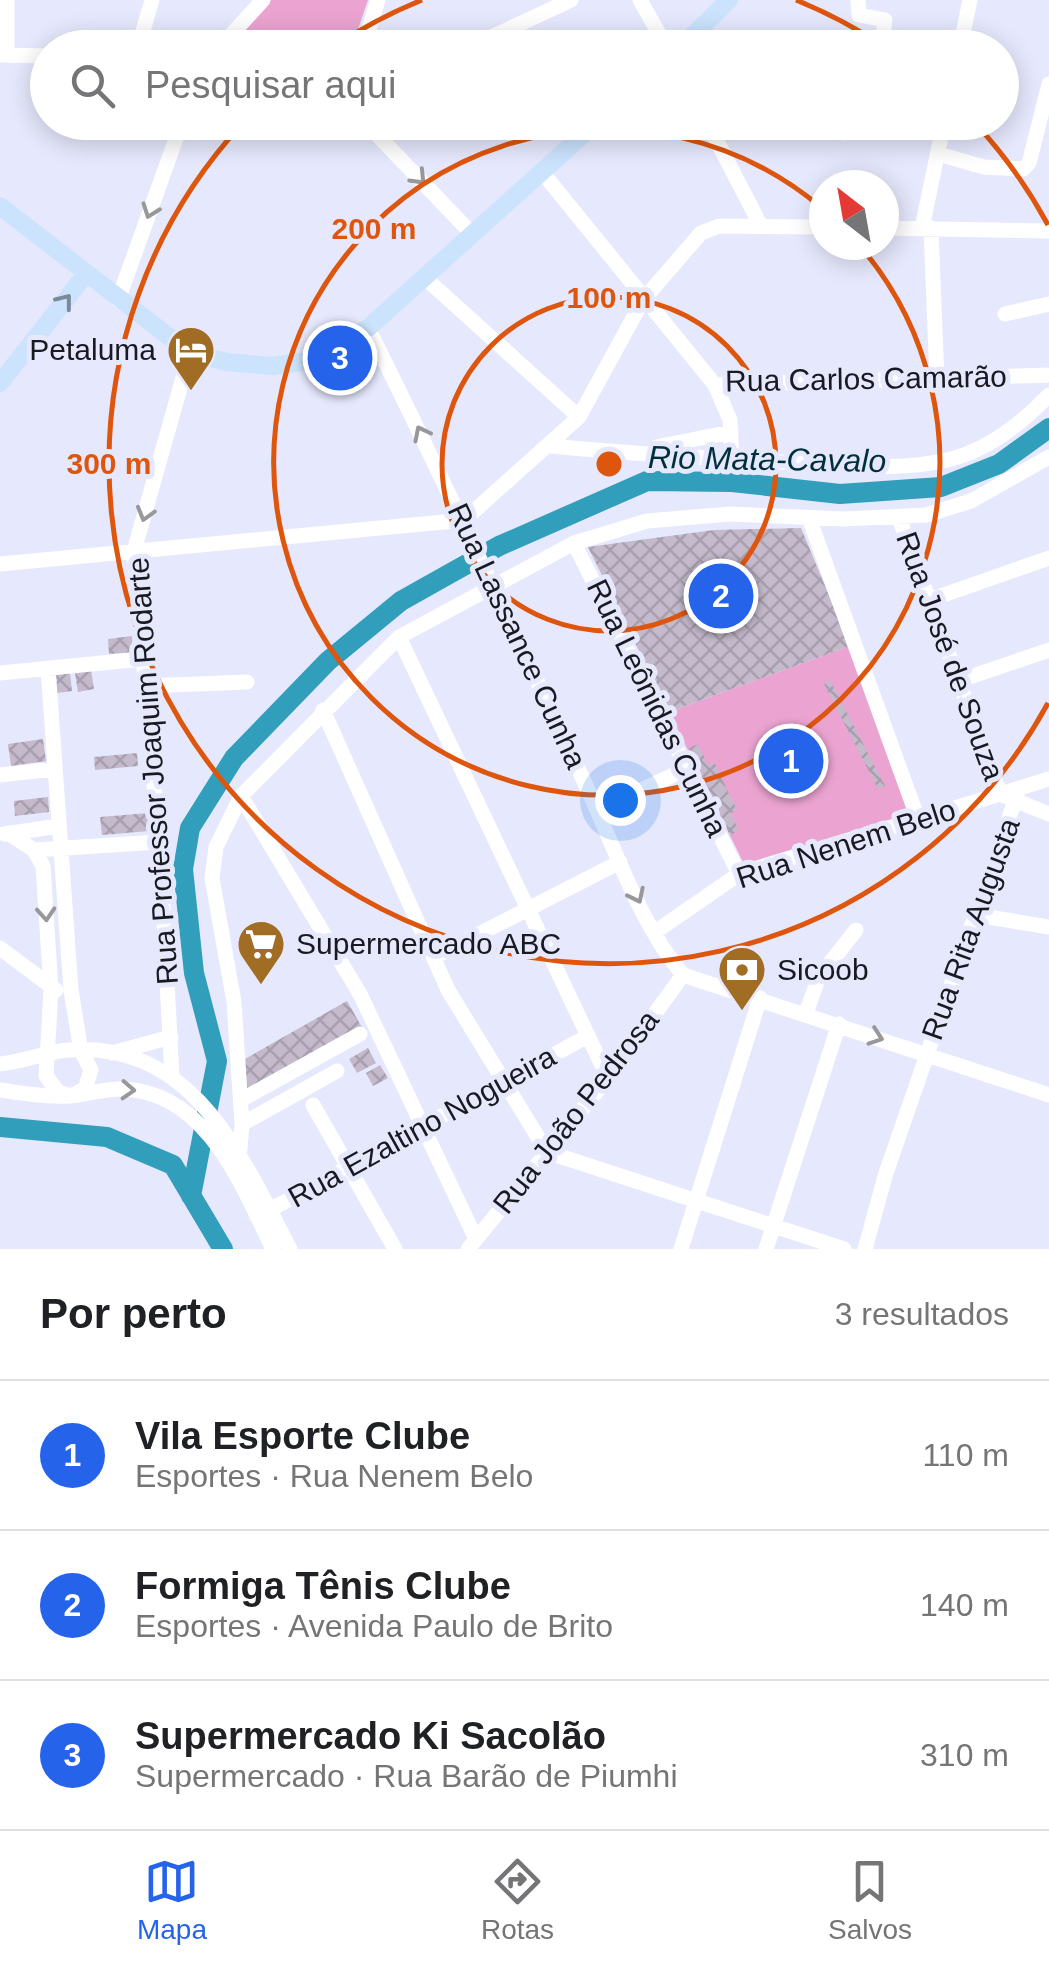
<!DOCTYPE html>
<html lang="pt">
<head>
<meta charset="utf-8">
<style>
  :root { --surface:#fff; --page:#f2f2f2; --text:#202124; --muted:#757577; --line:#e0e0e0; --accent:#2563eb }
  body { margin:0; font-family:Helvetica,sans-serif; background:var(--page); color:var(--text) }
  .compass { position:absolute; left:809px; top:170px; width:90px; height:90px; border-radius:50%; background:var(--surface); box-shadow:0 5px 25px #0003; rotate:329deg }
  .you { position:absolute; left:620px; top:800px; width:35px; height:35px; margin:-25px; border:8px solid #fff; border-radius:50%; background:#1a73e8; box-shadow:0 0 0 15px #1a73e833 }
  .badge { display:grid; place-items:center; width:65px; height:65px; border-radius:50%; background:var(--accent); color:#fff; font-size:32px; font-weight:700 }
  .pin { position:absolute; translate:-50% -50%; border:5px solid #fff; box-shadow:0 2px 10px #0006 }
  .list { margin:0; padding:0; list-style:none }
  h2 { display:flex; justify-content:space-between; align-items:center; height:130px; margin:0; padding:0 40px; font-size:42px }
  h2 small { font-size:32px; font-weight:400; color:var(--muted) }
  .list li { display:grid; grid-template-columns:65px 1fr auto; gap:30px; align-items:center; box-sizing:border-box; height:150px; padding:0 40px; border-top:2px solid var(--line) }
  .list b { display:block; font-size:38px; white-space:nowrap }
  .list p { margin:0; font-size:32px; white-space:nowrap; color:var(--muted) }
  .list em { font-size:32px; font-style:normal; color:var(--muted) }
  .icon { flex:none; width:55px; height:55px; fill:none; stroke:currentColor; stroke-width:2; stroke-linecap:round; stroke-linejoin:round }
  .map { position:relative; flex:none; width:1049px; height:1249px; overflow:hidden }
  .search { position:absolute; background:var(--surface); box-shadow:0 5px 25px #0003; left:30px; right:30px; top:30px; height:110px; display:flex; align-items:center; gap:25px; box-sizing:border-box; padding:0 35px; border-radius:55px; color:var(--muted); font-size:38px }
  .sheet { height:580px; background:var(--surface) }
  nav { display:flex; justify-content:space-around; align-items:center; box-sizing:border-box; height:140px; border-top:2px solid var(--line); background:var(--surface); font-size:28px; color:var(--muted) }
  nav a { display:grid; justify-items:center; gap:5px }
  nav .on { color:var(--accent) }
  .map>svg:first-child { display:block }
  .park { fill:#eba4d1 }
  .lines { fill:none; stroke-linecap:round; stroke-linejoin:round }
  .river { stroke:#319ebc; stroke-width:20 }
  .building { fill:url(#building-cross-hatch) }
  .minor { stroke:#fff; stroke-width:15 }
  .major { stroke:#cbe3fd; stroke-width:18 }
  .oneway { stroke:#98989b }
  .oneway2 { stroke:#7b899a }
  .ring { fill:none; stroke:#de560d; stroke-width:5 }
  .labels { text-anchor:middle; stroke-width:10; stroke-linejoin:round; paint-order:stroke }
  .poi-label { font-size:30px; fill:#191a21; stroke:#e6e8fd; text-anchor:start }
  .street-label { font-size:30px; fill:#191a21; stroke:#e6e8fd }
  .water-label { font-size:32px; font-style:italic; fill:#002f3c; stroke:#e6e8fd }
  .centre { fill:#de560d; stroke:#e6e8fd; stroke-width:5 }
  .ring-label { font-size:30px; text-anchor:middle; font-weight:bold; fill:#de560d; stroke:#e6e8fd; stroke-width:10; stroke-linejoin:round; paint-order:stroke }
</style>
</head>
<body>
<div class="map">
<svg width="1049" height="1249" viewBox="0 0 1049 1249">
  <defs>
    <pattern id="building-cross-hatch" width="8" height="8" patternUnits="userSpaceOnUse" patternTransform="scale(2.5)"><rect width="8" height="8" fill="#c4bacc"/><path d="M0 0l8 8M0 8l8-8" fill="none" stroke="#a89faf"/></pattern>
  </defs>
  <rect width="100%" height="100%" fill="#e6e8fd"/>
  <!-- park -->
  <path class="park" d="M271,0H368L352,47L225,48Z
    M850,646L911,813L744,864L669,712Z"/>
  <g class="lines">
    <!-- river -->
    <path class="river" d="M0,1127L107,1137L173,1165L223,1249
      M191,1196L217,1061L194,973L183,869L190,828L234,758L328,661L401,601L499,546L647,481L732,482L840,494L941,487L999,464L1049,428"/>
  </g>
  <!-- building -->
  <path class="building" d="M801,528L850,646L669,712L588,547L714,530Z
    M132,636L133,652L109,654L108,639Z
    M91,670L94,689L78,692L75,673Z
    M70,673L72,691L57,693L56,674Z
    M830,680L885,786L878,789L824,684Z
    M43,739L46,761L11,766L8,744Z
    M698,744L708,765L714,762L737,810L731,813L739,831L730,835L689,748Z
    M137,753L138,766L95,770L94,757Z
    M48,797L49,812L15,816L14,801Z
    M148,813L149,831L102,835L100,817Z
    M347,1001L363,1029L246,1093L243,1060Z
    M368,1048L376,1063L357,1073L349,1059Z
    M380,1065L388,1078L373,1086L366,1073Z"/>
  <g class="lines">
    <!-- minor -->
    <path class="minor" d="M640,0L667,48
      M858,0L859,15L885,20L882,48
      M138,48L152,0
      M219,48L263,0
      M363,48L378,0
      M468,48L571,0
      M960,48L970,0
      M0,55L48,56
      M7,55V0
      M365,122L472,234
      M707,122L761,226
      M845,133L864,122
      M938,154L984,167L1023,169L1029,163L1049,84
      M542,172L715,385L1049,375
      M884,228L1049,231
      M922,228L944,122
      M931,228L937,381
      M424,277L579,417
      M118,300L182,122
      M1005,314L1049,304
      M368,328C443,477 512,628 583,779C614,844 637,920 683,975L1049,1095
      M715,385L730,420L732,460
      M551,446C634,454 719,459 803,463C850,465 901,471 947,460C986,451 1022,423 1049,395
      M656,447L731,432
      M809,518L918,819
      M899,518L1000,794L1049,814
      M464,520L579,417L643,300L701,233L719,226L824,227
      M574,543L739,874
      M0,564L464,520
      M929,600L1049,558
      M399,637L608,1078
      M0,673L142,659
      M958,681L1049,650
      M145,686L247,682
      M323,710L448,990L547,1152L844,1249
      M0,775L54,769
      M241,796L360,994L476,1239
      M598,810L686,769
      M8,833L34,850L43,866L51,990L46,1076L58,1092L71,1096L85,1089L91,1070L81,1051L71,990L48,668
      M4,834L59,826
      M34,850L159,842
      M976,915L1049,927
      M655,932L739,874L1049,779
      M0,948L56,990
      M434,957L620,862
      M806,1013L819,977L856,930
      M112,1053L171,1037
      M0,1064C23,1062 46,1052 68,1050C194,1040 242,1158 290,1249
      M172,1078L161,866L134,551L190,353
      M0,1090C23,1094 46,1097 69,1096C87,1095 105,1088 123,1089C207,1092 242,1186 273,1249
      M241,1100L360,1034
      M313,1105L395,1249
      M242,1124L337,1071
      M231,1162L240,1149L242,1124L234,1002L212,878L216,847L241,796L399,637L574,543L647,521L730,514L844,519L926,515L971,501L1049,457
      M257,1217L586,1037
      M468,1249L608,1078L683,975
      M681,1249L760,998
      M766,1249L839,1024
      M865,1249L886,1173L1019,789"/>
    <!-- major -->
    <path class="major" d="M680,48L729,0
      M0,206L190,353L227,362L272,366L308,361L329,353L368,328L597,122
      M0,383L86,274"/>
  </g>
  <!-- one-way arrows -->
  <defs><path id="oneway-chevron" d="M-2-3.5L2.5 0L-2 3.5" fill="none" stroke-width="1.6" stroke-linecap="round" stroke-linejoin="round" transform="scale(2.5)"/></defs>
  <g class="oneway">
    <use href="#oneway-chevron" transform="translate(419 178) rotate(46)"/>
    <use href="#oneway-chevron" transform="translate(150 211) rotate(110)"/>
    <use href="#oneway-chevron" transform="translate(421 433) rotate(-117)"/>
    <use href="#oneway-chevron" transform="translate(145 514) rotate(106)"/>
    <use href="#oneway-chevron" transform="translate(637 896) rotate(64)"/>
    <use href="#oneway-chevron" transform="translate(46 914) rotate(86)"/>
    <use href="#oneway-chevron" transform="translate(876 1037) rotate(19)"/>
    <use href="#oneway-chevron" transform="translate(128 1090) rotate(3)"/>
  </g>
  <use class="oneway2" href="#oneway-chevron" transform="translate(65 301) rotate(-52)"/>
  <!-- distance rings -->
  <g class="ring">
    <circle cx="609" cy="464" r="167"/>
    <path d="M860 246A333 333 0 1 1 823 209"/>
    <path d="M1048 703A500 500 0 1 1 243 123M333 47A500 500 0 0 1 422 0M796 0A500 500 0 0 1 885 47M975 123A500 500 0 0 1 1048 225"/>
  </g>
  <!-- icons -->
  <defs>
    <g id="hotel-pin" transform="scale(2.5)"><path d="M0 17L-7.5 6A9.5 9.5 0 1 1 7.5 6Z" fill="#a16d25" stroke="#e6e8fd"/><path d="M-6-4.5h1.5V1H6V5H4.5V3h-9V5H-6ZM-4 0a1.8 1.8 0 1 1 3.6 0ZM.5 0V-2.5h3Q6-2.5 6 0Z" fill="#fff"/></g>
    <g id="supermarket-pin" transform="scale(2.5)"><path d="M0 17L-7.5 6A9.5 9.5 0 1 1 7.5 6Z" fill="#a16d25" stroke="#e6e8fd"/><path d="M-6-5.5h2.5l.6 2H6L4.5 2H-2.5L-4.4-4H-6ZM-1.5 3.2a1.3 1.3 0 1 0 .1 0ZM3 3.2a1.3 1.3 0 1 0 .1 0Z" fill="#fff"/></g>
    <g id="bank-pin" transform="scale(2.5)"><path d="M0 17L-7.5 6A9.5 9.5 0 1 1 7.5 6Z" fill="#a16d25" stroke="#e6e8fd"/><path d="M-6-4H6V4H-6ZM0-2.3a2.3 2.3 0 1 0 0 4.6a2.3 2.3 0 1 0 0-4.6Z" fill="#fff"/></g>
  </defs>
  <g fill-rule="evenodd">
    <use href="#hotel-pin" x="191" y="350"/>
    <use href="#supermarket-pin" x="261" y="944"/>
    <use href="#bank-pin" x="742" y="970"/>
  </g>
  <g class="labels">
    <!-- poi labels -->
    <g class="poi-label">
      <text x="156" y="360" text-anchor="end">Petaluma</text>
      <text x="296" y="954">Supermercado ABC</text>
      <text x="777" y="980">Sicoob</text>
    </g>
    <!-- street labels -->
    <g class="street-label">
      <text transform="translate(866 379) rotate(-1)" y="10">Rua Carlos Camarão</text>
      <text transform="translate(517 636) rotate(65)" y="10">Rua Lassance Cunha</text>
      <text transform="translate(950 656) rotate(70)" y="10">Rua José de Souza</text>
      <text transform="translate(657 708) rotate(64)" y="10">Rua Leônidas Cunha</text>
      <text transform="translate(153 771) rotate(-94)" y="10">Rua Professor Joaquim Rodarte</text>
      <text transform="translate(846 844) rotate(-18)" y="10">Rua Nenem Belo</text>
      <text transform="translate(971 929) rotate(-70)" y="10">Rua Rita Augusta</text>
      <text transform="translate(576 1112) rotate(-52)" y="10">Rua João Pedrosa</text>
      <text transform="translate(422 1127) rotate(-29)" y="10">Rua Ezaltino Nogueira</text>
    </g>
    <!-- water labels -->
    <g class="water-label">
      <text transform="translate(767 459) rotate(1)" y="11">Rio Mata-Cavalo</text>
    </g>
  </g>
  <circle cx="609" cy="464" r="15" class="centre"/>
  <g class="ring-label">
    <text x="374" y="239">200 m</text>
    <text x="609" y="308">100 m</text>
    <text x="109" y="474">300 m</text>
  </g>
</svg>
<svg class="compass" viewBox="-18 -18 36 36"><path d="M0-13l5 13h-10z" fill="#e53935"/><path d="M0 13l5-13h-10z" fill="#757577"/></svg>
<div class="you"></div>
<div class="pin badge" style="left:791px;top:761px">1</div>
<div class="pin badge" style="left:721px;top:596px">2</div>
<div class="pin badge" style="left:340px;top:358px">3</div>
<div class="search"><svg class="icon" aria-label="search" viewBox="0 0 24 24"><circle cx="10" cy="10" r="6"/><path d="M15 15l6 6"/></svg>Pesquisar aqui</div>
</div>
<section class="sheet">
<h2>Por perto<small>3 resultados</small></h2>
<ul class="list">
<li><span class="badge">1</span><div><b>Vila Esporte Clube</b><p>Esportes · Rua Nenem Belo</p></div><em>110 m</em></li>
<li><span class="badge">2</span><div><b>Formiga Tênis Clube</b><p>Esportes · Avenida Paulo de Brito</p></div><em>140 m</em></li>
<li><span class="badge">3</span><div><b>Supermercado Ki Sacolão</b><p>Supermercado · Rua Barão de Piumhi</p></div><em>310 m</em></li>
</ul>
</section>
<nav>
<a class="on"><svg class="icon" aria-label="map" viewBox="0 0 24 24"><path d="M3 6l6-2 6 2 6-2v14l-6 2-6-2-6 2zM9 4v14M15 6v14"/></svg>Mapa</a>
<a><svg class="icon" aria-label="directions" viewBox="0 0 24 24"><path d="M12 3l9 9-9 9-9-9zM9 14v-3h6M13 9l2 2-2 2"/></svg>Rotas</a>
<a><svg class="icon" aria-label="saved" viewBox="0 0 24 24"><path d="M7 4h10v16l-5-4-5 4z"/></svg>Salvos</a>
</nav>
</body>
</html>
